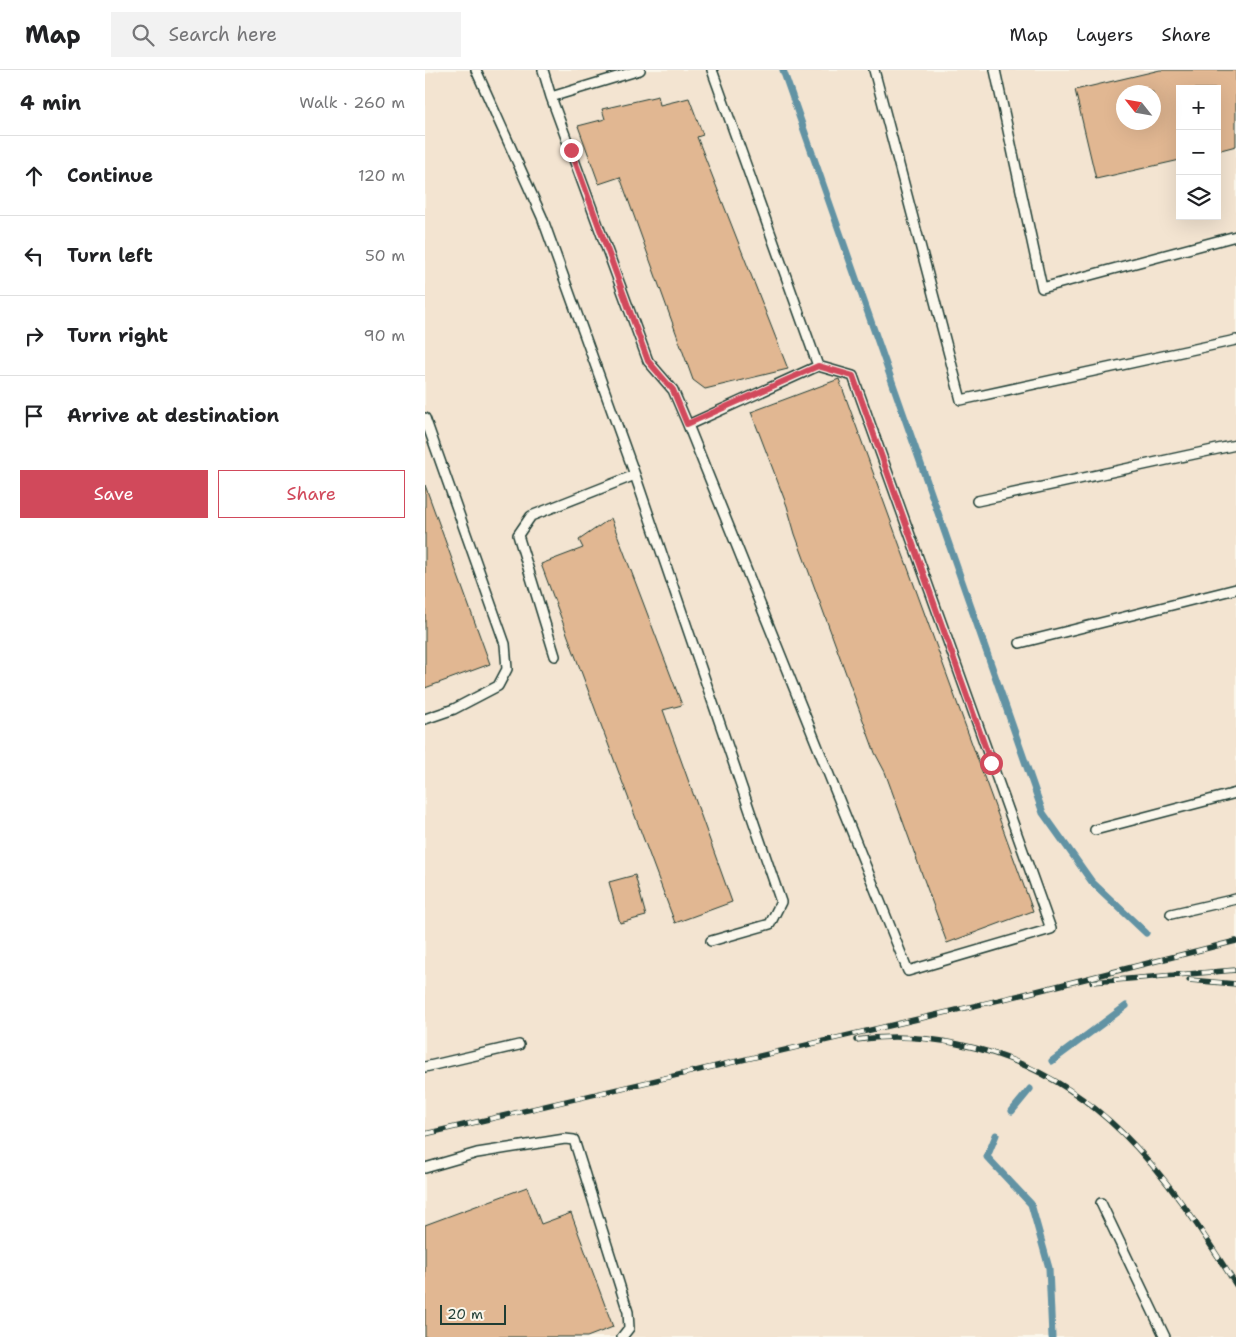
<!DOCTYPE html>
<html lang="en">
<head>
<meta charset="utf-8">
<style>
  :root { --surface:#fff; --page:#f2f2f2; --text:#202124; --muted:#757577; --line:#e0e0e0; --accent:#d1495b }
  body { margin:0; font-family:"Shantell Sans",sans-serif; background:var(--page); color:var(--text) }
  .controls { position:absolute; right:15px; top:15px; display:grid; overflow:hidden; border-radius:0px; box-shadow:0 5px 20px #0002 }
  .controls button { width:45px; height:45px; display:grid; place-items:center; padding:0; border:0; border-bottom:1px solid var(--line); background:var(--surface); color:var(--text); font:25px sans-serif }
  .compass { position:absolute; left:691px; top:15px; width:45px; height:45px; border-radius:50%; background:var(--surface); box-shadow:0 5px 20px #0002; rotate:301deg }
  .scale { position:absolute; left:15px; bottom:12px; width:66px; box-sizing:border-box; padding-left:5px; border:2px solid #1f3d34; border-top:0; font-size:14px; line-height:18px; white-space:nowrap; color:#1f3d34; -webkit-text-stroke:4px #fbf7ec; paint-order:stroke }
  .stop { position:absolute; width:15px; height:15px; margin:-11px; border:4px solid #d1495b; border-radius:50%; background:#fff }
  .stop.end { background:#d1495b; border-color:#fff; box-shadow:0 1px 5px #0008 }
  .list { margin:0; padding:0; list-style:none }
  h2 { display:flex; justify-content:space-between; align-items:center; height:65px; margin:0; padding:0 20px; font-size:21px }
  h2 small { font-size:16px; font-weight:400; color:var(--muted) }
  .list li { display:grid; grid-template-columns:32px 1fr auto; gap:15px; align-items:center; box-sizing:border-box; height:80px; padding:0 20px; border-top:1px solid var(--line) }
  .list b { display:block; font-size:19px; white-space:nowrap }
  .list em { font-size:16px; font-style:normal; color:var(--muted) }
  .actions { display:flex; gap:10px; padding:15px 20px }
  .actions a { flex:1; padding:11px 0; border:1px solid var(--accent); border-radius:0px; text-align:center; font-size:18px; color:var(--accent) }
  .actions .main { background:var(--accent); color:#fff }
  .icon { flex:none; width:28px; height:28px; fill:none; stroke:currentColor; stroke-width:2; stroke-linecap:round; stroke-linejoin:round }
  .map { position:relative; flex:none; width:811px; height:1267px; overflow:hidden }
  header { display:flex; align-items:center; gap:30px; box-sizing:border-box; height:70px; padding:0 25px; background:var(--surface); border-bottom:1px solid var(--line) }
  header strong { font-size:24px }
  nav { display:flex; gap:28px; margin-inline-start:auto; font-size:18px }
  .search { width:350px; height:45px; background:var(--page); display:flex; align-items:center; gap:12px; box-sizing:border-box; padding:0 18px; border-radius:0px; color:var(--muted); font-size:19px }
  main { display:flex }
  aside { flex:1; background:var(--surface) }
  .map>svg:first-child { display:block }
  .built { fill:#f3e4d1; fill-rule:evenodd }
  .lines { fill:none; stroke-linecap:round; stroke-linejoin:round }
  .stream { stroke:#6293a4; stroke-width:7 }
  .building { fill:#e1b792; stroke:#1f3d34; fill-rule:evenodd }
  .service-casing { stroke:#1f3d34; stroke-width:12 }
  .service { stroke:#fbf7ec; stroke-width:9 }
  .rail-casing { stroke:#1f3d34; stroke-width:5.5 }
  .rail { stroke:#fbf7ec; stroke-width:4; stroke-dasharray:11; stroke-linecap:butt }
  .route { stroke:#d1495b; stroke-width:6 }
</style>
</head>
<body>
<header>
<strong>Map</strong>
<div class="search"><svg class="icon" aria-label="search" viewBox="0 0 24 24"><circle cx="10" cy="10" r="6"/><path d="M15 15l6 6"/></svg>Search here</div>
<nav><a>Map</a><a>Layers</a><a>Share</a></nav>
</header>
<main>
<aside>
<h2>4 min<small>Walk · 260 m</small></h2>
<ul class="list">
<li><svg class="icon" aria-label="ahead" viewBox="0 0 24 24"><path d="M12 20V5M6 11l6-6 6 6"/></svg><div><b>Continue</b></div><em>120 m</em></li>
<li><svg class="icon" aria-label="left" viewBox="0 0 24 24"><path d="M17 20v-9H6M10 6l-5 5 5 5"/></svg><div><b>Turn left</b></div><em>50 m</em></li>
<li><svg class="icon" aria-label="right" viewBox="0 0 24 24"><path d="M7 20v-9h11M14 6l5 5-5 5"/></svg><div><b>Turn right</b></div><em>90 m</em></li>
<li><svg class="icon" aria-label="arrive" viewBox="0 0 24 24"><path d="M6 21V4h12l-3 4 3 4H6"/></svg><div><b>Arrive at destination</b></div></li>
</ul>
<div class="actions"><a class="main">Save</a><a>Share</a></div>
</aside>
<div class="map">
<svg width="811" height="1267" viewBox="0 0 811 1267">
  <rect width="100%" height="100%" fill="#fbf7ec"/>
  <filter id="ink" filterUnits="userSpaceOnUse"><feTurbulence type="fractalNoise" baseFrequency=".02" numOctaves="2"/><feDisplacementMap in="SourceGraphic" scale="10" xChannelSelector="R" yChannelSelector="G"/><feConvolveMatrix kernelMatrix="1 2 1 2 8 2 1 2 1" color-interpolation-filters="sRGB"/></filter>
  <g filter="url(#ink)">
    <!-- built -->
    <path class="built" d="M15,0H811V1267H0V4ZM755,19H792V146H755ZM698,22H728V52H698Z"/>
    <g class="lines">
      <!-- stream -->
      <path class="stream" d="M358,0L618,743L667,812L721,863
        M627,991L701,936
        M587,1041L605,1019
        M571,1065L562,1087L606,1134L624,1198L627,1267"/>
    </g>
    <!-- building -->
    <path class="building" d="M735,0H811V76L792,81V19H755V90L671,109L650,20ZM698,22H728V52H698Z
      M233,26L235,35L264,28L278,65L272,67L363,299L280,319L268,310L195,107L174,114L153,56L180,49L177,39Z
      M414,309L608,841L522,873L460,702L450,683L370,464L362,436L326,342Z
      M0,415L65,594L0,618Z
      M186,448L257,635L238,640L307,832L250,853L116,494L158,478L154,470Z
      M210,805L221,846L195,853L184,812Z
      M102,1117L116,1154L146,1143L188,1257L162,1267H0V1155Z"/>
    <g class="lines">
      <!-- service casing -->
      <g class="service-casing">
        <path id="service" d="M51,0L117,147L210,405L106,446L93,465L130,586
          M118,0L126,27L215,0
          M449,0L536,330L811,270
          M570,0L617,218L811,166
          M126,27L223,291L248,320L263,355L393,296L287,0
          M0,348L80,574L82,599L73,616L29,639L0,649
          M263,355L483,901L626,859L428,306L393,296
          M210,405L356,832L345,854L286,871
          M552,431L811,375
          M595,573L811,519
          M670,760L811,723
          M746,844L811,829
          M0,997L94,975
          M0,1098L52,1083L140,1069L149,1070L203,1242L204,1258L197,1267
          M676,1133L740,1267"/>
      </g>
      <!-- service -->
      <use href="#service" class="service"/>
      <!-- rail casing -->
      <g class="rail-casing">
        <path id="rail" d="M764,910L811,914
          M667,912L811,900
          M431,970C464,965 500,967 533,974C671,1002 741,1103 811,1215
          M0,1064L600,924L811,871"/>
      </g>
      <!-- rail -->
      <use href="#rail" class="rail"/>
    </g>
  </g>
  <g class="lines" filter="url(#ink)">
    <!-- route -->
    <path class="route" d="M146,80L223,291L248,320L262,354L393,296L428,306L566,693"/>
  </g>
</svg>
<div class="controls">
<button>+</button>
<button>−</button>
<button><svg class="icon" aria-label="layers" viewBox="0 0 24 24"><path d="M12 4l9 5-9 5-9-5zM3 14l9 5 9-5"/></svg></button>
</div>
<svg class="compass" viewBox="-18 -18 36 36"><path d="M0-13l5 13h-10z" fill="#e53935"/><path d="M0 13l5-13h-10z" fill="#757577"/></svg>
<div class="scale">20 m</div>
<div class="stop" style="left:566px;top:693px"></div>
<div class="stop end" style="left:146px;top:80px"></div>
</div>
</main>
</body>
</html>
